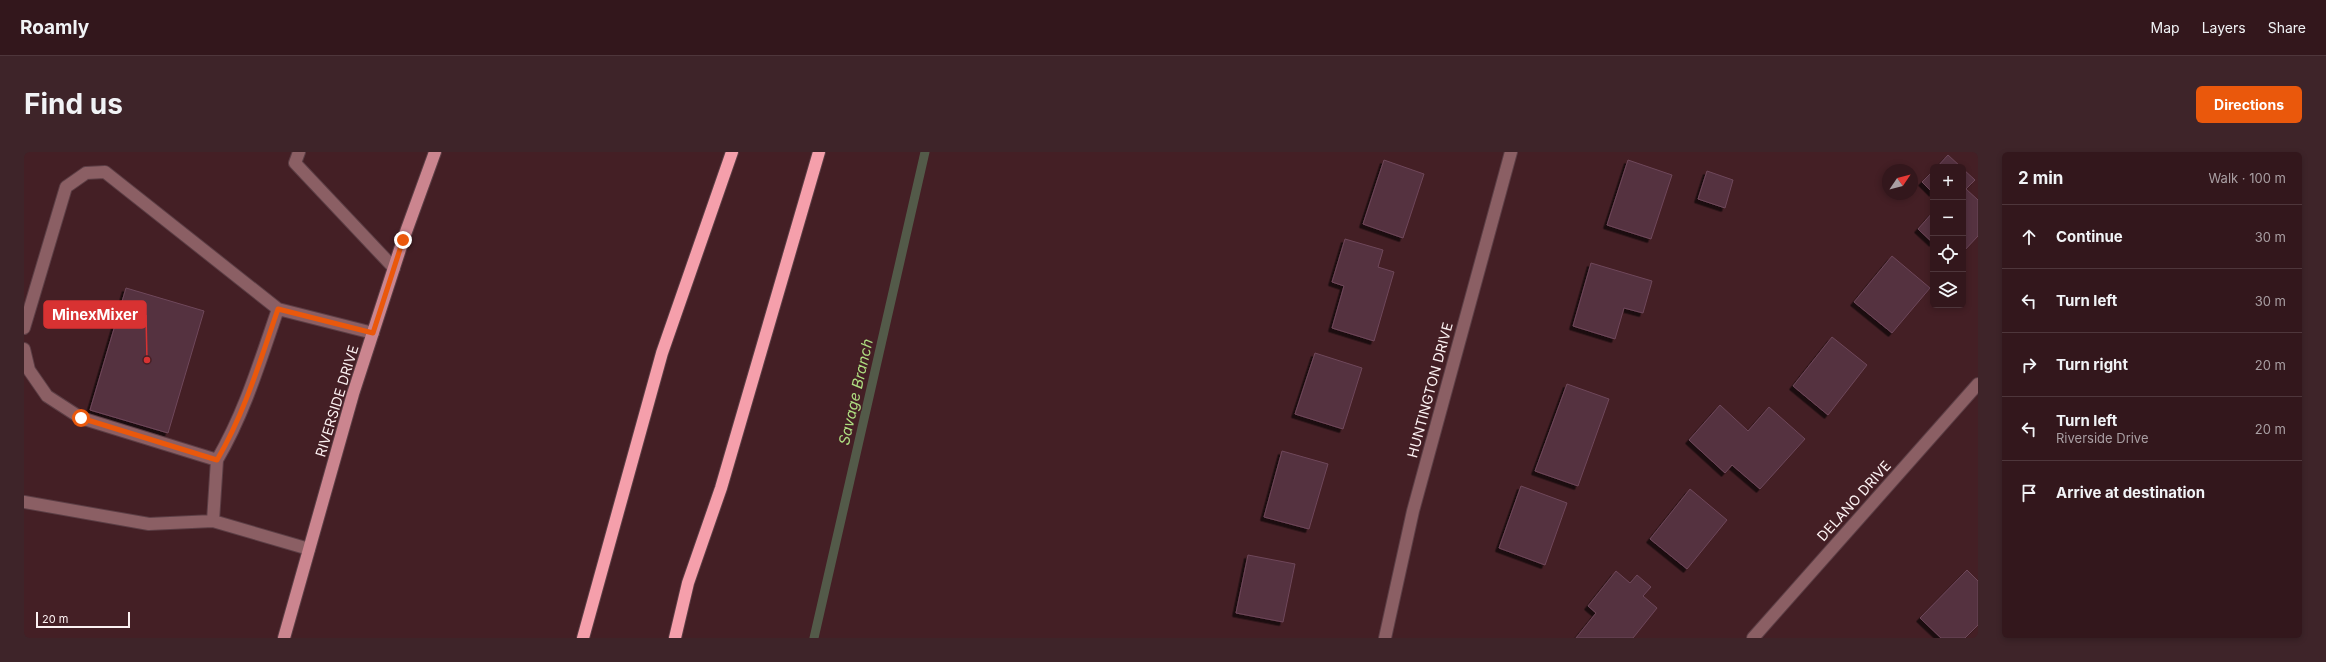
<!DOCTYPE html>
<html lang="en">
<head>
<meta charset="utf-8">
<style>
  :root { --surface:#33171c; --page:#3e2429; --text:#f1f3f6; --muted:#a99fa3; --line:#4e363b; --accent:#ea580c }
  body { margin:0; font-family:Inter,sans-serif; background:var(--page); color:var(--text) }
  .controls { position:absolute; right:12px; top:12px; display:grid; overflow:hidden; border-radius:6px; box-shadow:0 2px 6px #0003 }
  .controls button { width:36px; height:36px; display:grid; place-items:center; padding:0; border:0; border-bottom:1px solid var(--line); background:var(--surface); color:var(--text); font:20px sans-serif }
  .compass { position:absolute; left:1858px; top:12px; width:36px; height:36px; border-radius:50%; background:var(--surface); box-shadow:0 2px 6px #0003; rotate:55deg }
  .scale { position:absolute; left:12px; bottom:10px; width:94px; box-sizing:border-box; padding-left:4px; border:2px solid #fcf1f2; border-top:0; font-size:11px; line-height:14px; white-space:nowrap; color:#fcf1f2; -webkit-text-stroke:3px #441f25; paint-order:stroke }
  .stop { position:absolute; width:12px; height:12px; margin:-9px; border:3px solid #ea580c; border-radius:50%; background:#fff }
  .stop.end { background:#ea580c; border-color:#fff; box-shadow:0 1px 4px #0008 }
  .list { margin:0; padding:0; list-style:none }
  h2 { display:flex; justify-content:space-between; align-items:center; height:52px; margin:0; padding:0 16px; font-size:17px }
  h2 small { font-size:13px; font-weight:400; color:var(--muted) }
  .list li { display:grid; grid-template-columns:26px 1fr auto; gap:12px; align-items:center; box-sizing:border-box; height:64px; padding:0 16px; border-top:1px solid var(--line) }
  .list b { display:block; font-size:15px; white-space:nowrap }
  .list p { margin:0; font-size:13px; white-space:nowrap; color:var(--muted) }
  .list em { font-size:13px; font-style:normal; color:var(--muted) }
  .icon { flex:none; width:22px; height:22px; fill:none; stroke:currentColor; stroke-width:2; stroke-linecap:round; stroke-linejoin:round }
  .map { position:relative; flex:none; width:1954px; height:486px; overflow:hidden; border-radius:6px }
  header { display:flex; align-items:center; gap:24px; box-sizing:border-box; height:56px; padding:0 20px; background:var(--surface); border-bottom:1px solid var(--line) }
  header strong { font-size:19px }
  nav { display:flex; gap:22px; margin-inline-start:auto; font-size:14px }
  .intro { display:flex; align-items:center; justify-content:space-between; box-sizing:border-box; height:96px; padding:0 24px }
  h1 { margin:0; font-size:28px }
  .button { padding:10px 18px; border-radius:6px; background:var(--accent); color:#fff; font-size:14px; font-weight:700 }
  main { display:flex; gap:24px; padding:0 24px }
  aside { flex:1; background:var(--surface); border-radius:6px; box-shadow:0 2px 6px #0003 }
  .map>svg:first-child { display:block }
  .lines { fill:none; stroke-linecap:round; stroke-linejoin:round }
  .stream { stroke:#535a49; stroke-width:9 }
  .building { fill:#543041; stroke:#6f485a; filter:url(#shadow) }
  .minor-casing { stroke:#5c3e45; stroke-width:14 }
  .major-casing { stroke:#5c3e45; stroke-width:14 }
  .highway-casing { stroke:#5c3e45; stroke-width:14 }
  .minor { stroke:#8b5f64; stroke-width:12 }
  .major { stroke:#cb858f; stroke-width:12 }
  .highway { stroke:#f59fab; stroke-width:12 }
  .route { stroke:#ea580c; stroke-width:5 }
  .labels { text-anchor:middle; stroke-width:3; stroke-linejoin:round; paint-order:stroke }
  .street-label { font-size:14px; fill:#fcf1f2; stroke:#441f25 }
  .water-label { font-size:15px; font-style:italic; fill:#aedd80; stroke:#441f25 }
  .leader { fill:none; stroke:#d83232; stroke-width:1.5 }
  .callout-dot { fill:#d83232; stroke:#441f25; stroke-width:1.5 }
  .callout { fill:#d83232; stroke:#d83232; stroke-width:1.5 }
  .callout-label { font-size:15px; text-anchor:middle; font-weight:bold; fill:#fff }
</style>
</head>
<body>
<header>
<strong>Roamly</strong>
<nav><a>Map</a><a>Layers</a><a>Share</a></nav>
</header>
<div class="intro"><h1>Find us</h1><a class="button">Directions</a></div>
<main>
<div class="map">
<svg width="1954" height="486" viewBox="0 0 1954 486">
  <defs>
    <filter id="shadow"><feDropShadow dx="-3.5" dy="3.5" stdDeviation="0" flood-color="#0009"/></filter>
  </defs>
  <rect width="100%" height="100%" fill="#441f25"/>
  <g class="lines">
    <!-- stream -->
    <path class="stream" d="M790,486L901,0"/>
  </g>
  <!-- building -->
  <path class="building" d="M1924,3L1937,15H1913Z
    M1360,8L1400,22L1379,86L1339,72Z
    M1604,8L1648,23L1627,87L1583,73Z
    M1939,17L1951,28L1942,37L1954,48V84L1939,100Z
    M1683,19L1709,28L1701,56L1674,47Z
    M1909,19V41L1898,30Z
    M1909,60V91L1894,77Z
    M1321,87L1359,98L1354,115L1370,120L1350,189L1308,176L1320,134L1308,130Z
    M1868,104L1906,136L1868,181L1830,150Z
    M1567,111L1628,129L1619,161L1600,156L1591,187L1549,174Z
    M102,136L180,159L144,281L66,258Z
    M1808,185L1843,213L1804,263L1769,234Z
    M1291,201L1338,216L1319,277L1271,262Z
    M1543,232L1585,247L1554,334L1511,319Z
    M1696,253L1724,279L1745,255L1781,287L1736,337L1708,313L1701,321L1665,288Z
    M1258,299L1304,312L1285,377L1240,365Z
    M1497,334L1543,351L1521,413L1475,396Z
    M1666,337L1703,368L1663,417L1626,387Z
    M1224,403L1271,412L1259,470L1212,461Z
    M1943,418L1954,429V473L1941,486H1917L1896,466Z
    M1592,419L1606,431L1613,423L1627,435L1619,444L1633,456L1609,486H1552L1572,461L1564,454Z"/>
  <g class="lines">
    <!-- minor casing -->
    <g class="minor-casing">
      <path id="minor" d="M275,0L271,11L370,116
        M0,176L42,35L62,21L81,20L254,157L349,181
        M0,197L5,218L23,244L57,266L193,308L189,369L285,397
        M193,308C221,260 236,209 254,157
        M0,350L125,372L189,369
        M1361,486L1389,359L1487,0
        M1729,486L1954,232"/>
    </g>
    <!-- major casing -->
    <g class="major-casing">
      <path id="major" d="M260,486L329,242L379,88L411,0"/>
    </g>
    <!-- highway casing -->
    <g class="highway-casing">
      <path id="highway" d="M559,486L638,201L708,0
        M651,486L664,431L697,336L795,0"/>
    </g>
    <!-- minor -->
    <use href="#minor" class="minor"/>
    <!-- major -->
    <use href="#major" class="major"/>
    <!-- highway -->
    <use href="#highway" class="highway"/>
  </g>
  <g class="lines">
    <!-- route -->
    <path class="route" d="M57,266L193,308C221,260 236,209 254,157L349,181L379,88"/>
  </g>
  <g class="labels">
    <!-- street labels -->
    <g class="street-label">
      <text transform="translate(1406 238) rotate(-75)" y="5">HUNTINGTON DRIVE</text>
      <text transform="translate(313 249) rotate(-73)" y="5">RIVERSIDE DRIVE</text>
      <text transform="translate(1830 349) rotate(-48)" y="5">DELANO DRIVE</text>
    </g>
    <!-- water labels -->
    <g class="water-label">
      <text transform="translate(832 240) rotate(-77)" y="5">Savage Branch</text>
    </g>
  </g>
  <!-- callouts -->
  <path class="leader" d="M123 208L122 163"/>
  <circle class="callout-dot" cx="123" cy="208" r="4"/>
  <rect class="callout" x="20" y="149" width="102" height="27" rx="4"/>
  <g class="callout-label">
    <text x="71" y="168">MinexMixer</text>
  </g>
</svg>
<div class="controls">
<button>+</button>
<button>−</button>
<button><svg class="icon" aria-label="locate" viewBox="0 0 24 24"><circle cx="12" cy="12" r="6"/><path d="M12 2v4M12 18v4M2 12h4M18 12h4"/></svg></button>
<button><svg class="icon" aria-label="layers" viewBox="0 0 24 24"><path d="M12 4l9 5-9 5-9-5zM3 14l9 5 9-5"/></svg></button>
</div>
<svg class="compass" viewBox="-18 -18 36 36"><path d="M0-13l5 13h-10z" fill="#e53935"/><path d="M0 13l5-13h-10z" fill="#a99fa3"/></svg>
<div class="scale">20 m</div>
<div class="stop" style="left:57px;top:266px"></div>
<div class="stop end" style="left:379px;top:88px"></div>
</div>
<aside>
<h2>2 min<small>Walk · 100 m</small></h2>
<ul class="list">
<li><svg class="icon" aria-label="ahead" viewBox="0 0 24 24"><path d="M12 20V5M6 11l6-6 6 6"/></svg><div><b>Continue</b></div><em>30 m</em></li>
<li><svg class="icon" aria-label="left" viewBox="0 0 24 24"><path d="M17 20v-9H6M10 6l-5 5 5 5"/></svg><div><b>Turn left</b></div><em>30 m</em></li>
<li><svg class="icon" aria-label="right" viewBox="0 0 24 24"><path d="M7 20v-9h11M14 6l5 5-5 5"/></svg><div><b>Turn right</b></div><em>20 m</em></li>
<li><svg class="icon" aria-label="left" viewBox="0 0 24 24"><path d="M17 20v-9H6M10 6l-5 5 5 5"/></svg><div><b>Turn left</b><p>Riverside Drive</p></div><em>20 m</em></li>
<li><svg class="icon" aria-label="arrive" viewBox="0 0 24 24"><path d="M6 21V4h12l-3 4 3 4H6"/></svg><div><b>Arrive at destination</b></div></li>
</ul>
</aside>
</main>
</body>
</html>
